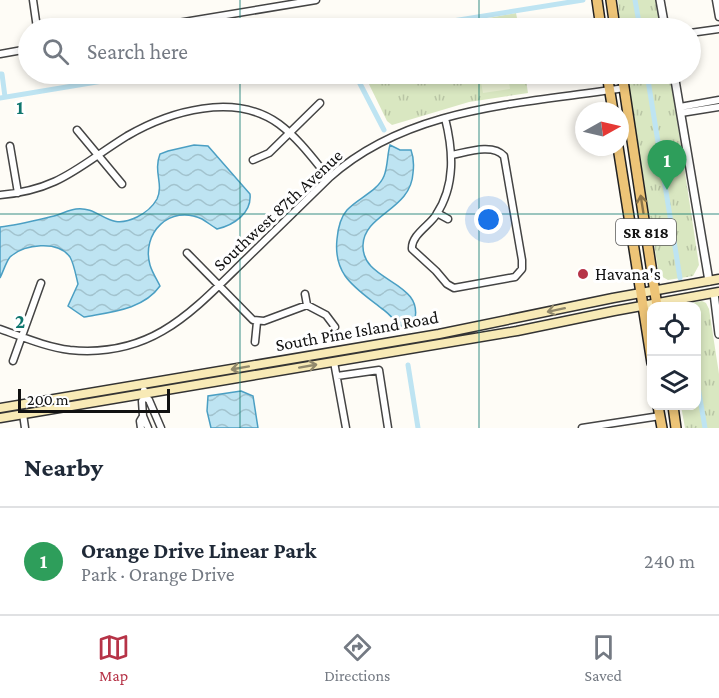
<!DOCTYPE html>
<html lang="en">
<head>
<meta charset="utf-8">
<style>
  :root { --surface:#fff; --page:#f6f6f7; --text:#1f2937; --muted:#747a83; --line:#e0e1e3; --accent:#b63347 }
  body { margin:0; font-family:"Crimson Pro",serif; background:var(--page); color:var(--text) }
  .controls { position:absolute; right:18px; bottom:18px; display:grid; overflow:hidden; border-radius:12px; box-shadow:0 3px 9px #0003 }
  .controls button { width:54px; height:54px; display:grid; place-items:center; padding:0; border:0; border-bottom:2px solid var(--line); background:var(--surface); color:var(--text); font:30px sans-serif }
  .compass { position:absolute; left:575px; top:102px; width:54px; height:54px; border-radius:50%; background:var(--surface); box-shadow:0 3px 9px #0003; rotate:82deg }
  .scale { position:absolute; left:18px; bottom:15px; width:152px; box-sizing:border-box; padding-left:6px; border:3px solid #111; border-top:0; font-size:16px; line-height:21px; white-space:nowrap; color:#111; -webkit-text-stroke:4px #fff; paint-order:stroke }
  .you { position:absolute; left:489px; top:220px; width:21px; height:21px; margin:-15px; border:4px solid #fff; border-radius:50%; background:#1a73e8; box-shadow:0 0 0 9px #1a73e833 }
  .badge { display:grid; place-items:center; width:39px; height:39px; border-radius:50%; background:var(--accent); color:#fff; font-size:20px; font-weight:700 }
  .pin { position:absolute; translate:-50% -50px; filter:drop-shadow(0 2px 3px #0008) }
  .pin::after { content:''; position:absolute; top:32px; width:21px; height:18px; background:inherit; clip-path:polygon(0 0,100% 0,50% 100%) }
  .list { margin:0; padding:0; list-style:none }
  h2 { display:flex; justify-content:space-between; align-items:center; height:78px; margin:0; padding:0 24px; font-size:26px }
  h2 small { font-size:20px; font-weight:400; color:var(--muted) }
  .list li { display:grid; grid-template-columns:39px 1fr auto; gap:18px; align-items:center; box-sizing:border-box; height:108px; padding:0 24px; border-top:2px solid var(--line) }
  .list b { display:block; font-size:22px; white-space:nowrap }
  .list p { margin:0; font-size:20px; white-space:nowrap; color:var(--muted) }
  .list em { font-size:20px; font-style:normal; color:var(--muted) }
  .icon { flex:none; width:33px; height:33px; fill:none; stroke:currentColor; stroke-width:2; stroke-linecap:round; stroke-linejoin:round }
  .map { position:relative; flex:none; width:719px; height:428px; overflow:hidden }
  .search { position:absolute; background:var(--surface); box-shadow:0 3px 9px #0003; left:18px; right:18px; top:18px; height:66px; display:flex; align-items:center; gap:15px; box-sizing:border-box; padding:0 21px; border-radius:33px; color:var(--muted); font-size:22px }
  .sheet { height:186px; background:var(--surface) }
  nav { display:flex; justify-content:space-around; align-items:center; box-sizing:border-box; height:84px; border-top:2px solid var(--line); background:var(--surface); font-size:16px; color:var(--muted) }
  nav a { display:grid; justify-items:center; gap:3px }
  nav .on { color:var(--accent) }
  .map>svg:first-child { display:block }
  .park { fill:url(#park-tufts) }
  .pitch { fill:#e8efd2 }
  .water { fill:url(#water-waves); stroke:#4b9fc3; stroke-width:1.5 }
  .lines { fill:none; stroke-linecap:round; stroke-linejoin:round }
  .canal { stroke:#bee4f2; stroke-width:5 }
  .minor-casing { stroke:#444; stroke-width:9 }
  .tertiary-casing { stroke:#444; stroke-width:10 }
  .secondary-casing { stroke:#333; stroke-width:11 }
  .primary-casing { stroke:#222; stroke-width:12 }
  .minor { stroke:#fff; stroke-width:6 }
  .tertiary { stroke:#fff; stroke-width:7 }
  .secondary { stroke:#f8eab6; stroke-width:8 }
  .primary { stroke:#edc477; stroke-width:9 }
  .oneway { stroke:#8a7349 }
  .oneway2 { stroke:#90886c }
  .grid { fill:none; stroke:#0f766e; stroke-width:1.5; stroke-opacity:0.55 }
  .poi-dot { fill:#b63347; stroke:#fff; stroke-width:2 }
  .labels { text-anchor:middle; stroke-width:6; stroke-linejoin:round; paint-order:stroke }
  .shield { fill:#fff; stroke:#585858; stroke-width:1.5 }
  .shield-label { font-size:16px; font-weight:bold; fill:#111 }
  .street-label { font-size:18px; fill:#111; stroke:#fff }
  .poi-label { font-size:18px; fill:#111; stroke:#fff; text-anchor:start }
  .grid-label { font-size:20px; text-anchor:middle; font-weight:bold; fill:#0f766e; stroke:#fff; stroke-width:6; stroke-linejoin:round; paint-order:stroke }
</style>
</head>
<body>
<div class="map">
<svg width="719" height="428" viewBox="0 0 719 428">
  <defs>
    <pattern id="park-tufts" width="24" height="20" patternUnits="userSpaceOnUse" patternTransform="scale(1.5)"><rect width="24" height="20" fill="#d9e7c1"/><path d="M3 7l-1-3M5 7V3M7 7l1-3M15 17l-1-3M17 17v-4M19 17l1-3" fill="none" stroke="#b9c5a5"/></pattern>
    <pattern id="water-waves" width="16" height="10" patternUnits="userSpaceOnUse" patternTransform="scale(1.5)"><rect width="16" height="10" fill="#bee4f2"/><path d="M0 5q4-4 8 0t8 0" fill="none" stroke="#a2c3ce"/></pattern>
  </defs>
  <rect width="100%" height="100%" fill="#fefcf6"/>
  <!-- park -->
  <path class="park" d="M618,0H658L663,28H620Z
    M516,13L519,28H435Z
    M364,74H525L528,93L469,102L392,125L387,121Z
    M627,74H670L699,265L693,276L668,280L659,275Z
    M702,301L706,303L709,309L719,374V428H685L681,406H696V306H673Z"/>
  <!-- pitch -->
  <path class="pitch" d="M500,74H508L510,89L483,93L480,77Z"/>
  <!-- water -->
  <path class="water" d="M194,145L208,146L250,194C252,213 234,225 217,229C212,226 207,222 202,219C170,204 141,233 150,265C152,272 157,280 160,286C143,310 110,312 84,317L68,306L78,284C76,276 74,264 70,257C58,240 24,244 10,257C6,262 3,272 0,278V227C18,225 37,220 54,216C62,214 68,210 76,209C101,206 107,232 137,217C145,213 152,208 157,199C164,184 153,172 160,154L168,151Z
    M390,145L400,150H411C414,158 414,165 413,173C411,210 364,214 363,245C361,283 427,280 414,323L401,327C394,320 389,313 381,308C356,288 333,276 337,239C338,228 340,218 347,210C358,198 378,191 384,176C388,166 387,155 390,145Z
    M241,391L253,396L258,428H211L207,411L208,396Z"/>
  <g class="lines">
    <!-- canal -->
    <path class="canal" d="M635,0L640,28
      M409,28L583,0
      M0,74H2L5,97
      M355,74L384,130
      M647,74L680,278
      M0,98L145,74
      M685,304V306
      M408,365L418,428
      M696,375L705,428"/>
    <!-- minor casing -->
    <g class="minor-casing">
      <path id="minor" d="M33,0L37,28
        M716,0L719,17
        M148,28L316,0
        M690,33L719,29
        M0,54L28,49
        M680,107L719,100
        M681,113L719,107
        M445,118C453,150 456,185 436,215C430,225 411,235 412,249L436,271L447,284L454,288L515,277L522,269V260L504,156C493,143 467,152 452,155
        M77,130L122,184
        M10,146L18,193
        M253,160L269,153L320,103
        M0,195C60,190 80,165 127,136C170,111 235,92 279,124C299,139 314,160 329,178
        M437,213L448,219
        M187,253L253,320L264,321L307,305L326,315L335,327
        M305,294L307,305
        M0,329C23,337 46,347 70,350C151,358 191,313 243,262C272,234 300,206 329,178C409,106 522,104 624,88
        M255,342L257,322
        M13,361L41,283
        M334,362L346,428
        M337,376L379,370L388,428
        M144,390L145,397L149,400L161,428
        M23,414L25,428
        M143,416L148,428
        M141,428L140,421L143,416L142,401L145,397
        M582,428L660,416"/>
    </g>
    <!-- tertiary casing -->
    <g class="tertiary-casing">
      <path id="tertiary" d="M660,0L665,28
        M674,74L709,281
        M714,293L719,334"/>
    </g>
    <!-- secondary casing -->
    <g class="secondary-casing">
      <path id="secondary" d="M0,408L439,334L613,298L719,279
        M0,418L517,331L614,311L719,292"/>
    </g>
    <!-- primary casing -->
    <g class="primary-casing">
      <path id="primary" d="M597,0L601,28
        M611,0L615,28
        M607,74L613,111
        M622,74L657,306
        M618,147L652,363
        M658,406L662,428
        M673,406L676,428"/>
    </g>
    <!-- minor -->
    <use href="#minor" class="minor"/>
    <!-- tertiary -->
    <use href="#tertiary" class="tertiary"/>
    <!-- secondary -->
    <use href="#secondary" class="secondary"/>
    <!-- primary -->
    <use href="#primary" class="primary"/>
  </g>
  <!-- one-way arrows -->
  <defs><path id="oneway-shaft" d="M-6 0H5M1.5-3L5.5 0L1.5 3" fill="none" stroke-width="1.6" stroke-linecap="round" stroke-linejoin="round" transform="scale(1.5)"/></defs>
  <use class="oneway" href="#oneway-shaft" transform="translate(642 204) rotate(-99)"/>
  <g class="oneway2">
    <use href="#oneway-shaft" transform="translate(556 310) rotate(168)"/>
    <use href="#oneway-shaft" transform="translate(308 366) rotate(-10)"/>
    <use href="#oneway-shaft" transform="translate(240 368) rotate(170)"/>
  </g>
  <!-- grid -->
  <path class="grid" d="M240,0V28M479,0V28M240,74V428M479,74V428M0,214H719"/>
  <!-- markers -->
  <circle class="poi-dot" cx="583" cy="274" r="6"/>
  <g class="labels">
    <!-- shield labels -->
    <rect class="shield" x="616" y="219" width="60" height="26" rx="4.5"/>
    <g class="shield-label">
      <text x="646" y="238">SR 818</text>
    </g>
    <!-- street labels -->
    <g class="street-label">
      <text transform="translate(278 210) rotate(-43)" y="6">Southwest 87th Avenue</text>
      <text transform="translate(357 331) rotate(-10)" y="6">South Pine Island Road</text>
    </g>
    <!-- poi labels -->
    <g class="poi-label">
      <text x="595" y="280">Havana's</text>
    </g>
  </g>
  <g class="grid-label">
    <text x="20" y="114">1</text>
    <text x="20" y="328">2</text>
  </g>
</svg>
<div class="controls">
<button><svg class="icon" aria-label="locate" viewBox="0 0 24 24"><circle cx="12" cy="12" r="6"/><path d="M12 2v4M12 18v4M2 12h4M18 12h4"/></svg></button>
<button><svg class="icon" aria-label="layers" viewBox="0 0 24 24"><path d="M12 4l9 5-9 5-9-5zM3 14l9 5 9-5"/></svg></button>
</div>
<svg class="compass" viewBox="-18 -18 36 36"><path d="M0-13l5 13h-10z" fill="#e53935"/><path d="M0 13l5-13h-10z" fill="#747a83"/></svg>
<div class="scale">200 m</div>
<div class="you"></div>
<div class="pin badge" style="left:667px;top:190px;background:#2e9e5b">1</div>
<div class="search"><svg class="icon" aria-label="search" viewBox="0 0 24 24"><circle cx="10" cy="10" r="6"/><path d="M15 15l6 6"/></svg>Search here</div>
</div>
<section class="sheet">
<h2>Nearby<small></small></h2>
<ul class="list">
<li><span class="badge" style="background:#2e9e5b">1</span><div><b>Orange Drive Linear Park</b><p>Park · Orange Drive</p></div><em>240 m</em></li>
</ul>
</section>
<nav>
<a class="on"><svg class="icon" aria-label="map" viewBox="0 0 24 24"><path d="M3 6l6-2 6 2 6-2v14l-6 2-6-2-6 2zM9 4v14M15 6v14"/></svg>Map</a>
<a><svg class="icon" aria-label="directions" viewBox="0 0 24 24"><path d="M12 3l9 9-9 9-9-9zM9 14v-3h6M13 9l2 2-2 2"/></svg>Directions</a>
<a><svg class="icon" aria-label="saved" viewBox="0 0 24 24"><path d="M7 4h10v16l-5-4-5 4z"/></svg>Saved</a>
</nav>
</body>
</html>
